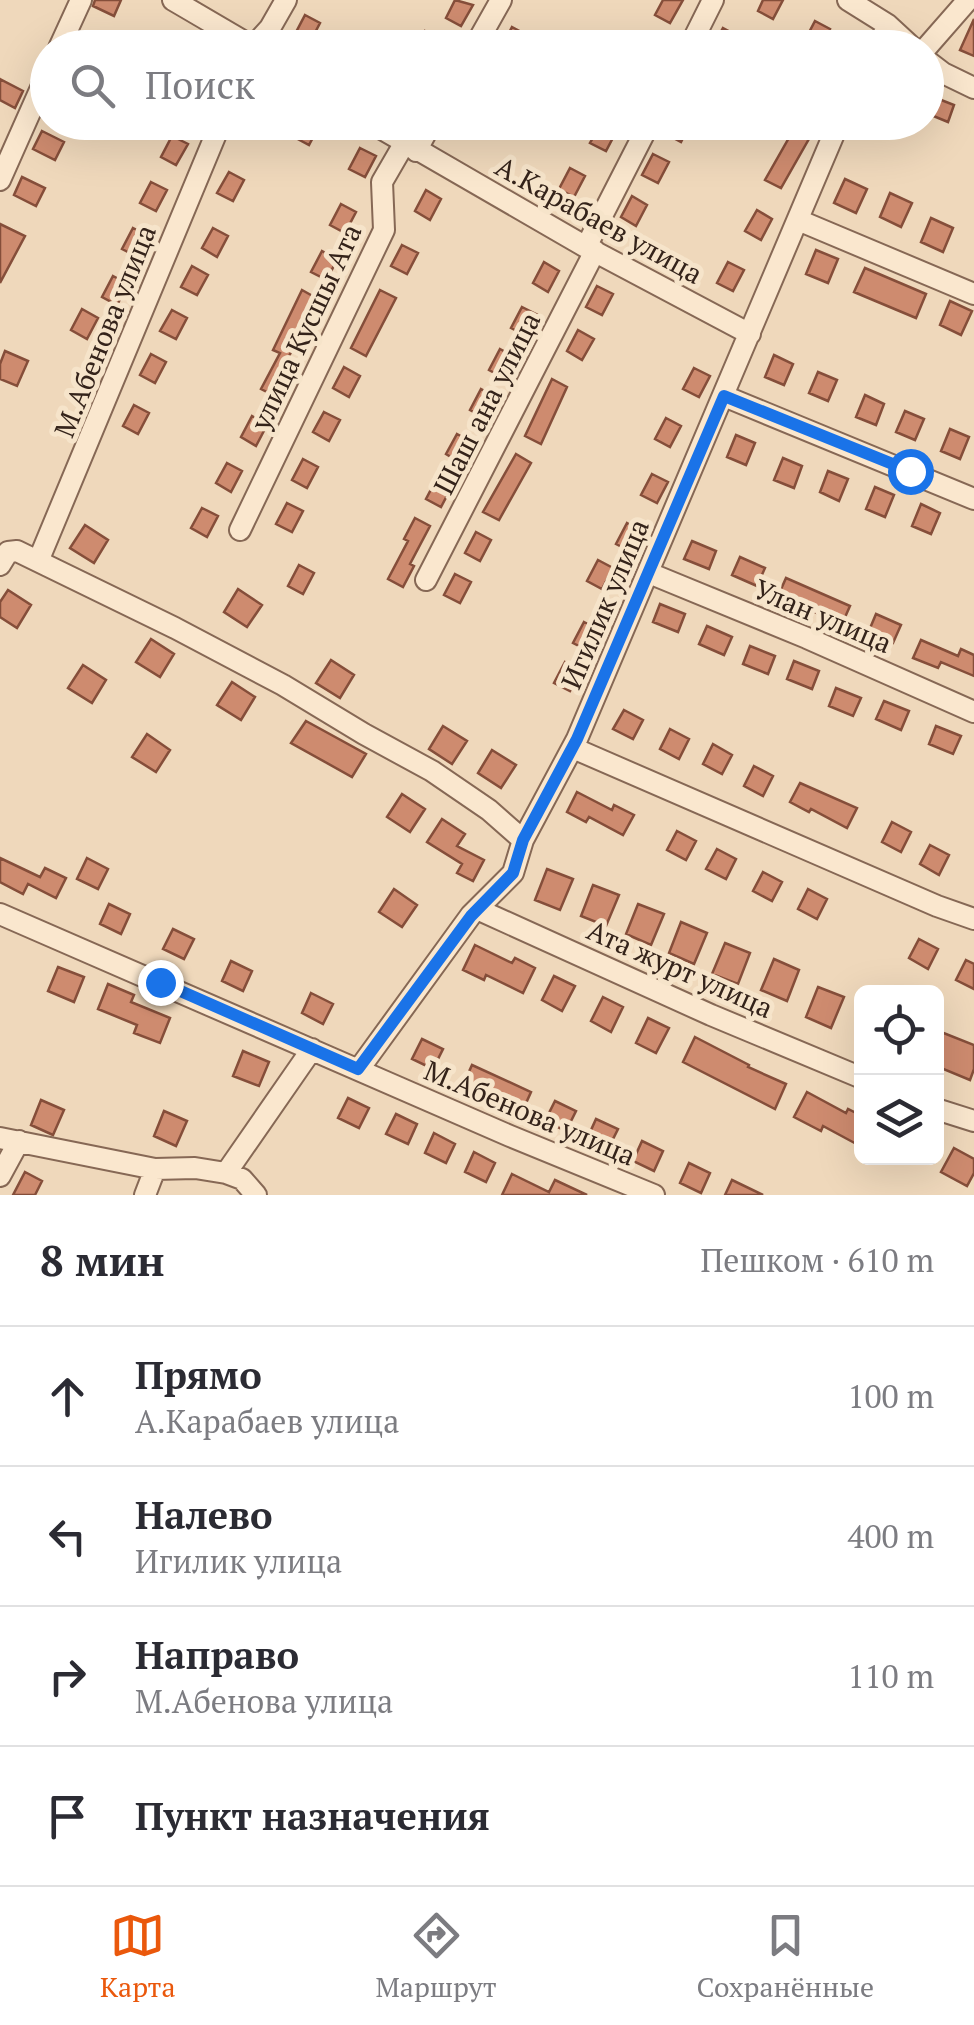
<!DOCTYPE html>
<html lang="ru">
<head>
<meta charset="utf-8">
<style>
  :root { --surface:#fff; --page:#f7f7f7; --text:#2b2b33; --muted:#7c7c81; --line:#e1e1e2; --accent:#ea580c }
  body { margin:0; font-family:"PT Serif",serif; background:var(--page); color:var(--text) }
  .controls { position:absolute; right:30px; bottom:30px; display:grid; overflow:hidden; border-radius:15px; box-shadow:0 10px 40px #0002 }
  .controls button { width:90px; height:90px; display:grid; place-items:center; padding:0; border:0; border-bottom:2px solid var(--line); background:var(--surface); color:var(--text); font:50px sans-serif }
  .stop { position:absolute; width:30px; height:30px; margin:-22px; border:8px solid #1a73e8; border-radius:50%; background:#fff }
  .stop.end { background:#1a73e8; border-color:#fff; box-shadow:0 2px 10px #0008 }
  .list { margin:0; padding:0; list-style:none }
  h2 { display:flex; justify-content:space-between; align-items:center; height:130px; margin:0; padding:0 40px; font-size:42px }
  h2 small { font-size:32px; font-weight:400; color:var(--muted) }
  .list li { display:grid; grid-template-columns:65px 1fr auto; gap:30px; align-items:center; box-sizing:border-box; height:140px; padding:0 40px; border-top:2px solid var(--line) }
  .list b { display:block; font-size:38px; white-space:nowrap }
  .list p { margin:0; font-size:32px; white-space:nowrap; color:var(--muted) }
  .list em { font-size:32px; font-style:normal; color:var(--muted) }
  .icon { flex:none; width:55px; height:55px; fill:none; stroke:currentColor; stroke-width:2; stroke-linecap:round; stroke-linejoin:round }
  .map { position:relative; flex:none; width:974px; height:1195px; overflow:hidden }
  .search { position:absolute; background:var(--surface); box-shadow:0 10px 40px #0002; left:30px; right:30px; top:30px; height:110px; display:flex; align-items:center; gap:25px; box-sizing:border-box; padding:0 35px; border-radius:55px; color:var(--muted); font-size:38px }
  .sheet { height:690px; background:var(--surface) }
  nav { display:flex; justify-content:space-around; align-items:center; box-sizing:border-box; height:140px; border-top:2px solid var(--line); background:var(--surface); font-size:28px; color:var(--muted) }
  nav a { display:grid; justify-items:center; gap:5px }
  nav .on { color:var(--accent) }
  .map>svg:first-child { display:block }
  .building { fill:#ce8b6f; stroke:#854e3a; stroke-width:2.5 }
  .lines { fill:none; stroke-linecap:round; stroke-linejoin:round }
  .minor-casing { stroke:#866855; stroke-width:24 }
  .minor { stroke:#fae7ce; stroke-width:20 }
  .route { stroke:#1a73e8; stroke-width:12 }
  .labels { text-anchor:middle; stroke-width:10; stroke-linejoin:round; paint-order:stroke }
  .street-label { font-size:28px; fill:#34231a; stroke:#f6e4ca }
</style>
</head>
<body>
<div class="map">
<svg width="974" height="1195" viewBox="0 0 974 1195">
  <rect width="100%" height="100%" fill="#efd8bb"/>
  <!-- building -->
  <path class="building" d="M95,0H121L114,16L93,6Z
    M455,0L473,5L461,26L446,18Z
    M663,0H683L670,23L655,15Z
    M763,0H783L773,19L758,11Z
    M305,15L320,23L309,44L294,36Z
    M974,19V56L960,50Z
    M815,21L830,29L821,48L804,42Z
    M512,27L527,35L521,48H501Z
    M723,28L738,36L732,48H712Z
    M425,31L440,39L436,48H416Z
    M643,34L667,48H636Z
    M0,79L23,91L15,108L0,100Z
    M931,96L954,105L948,122L926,113Z
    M301,122H321L309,145L294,137Z
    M447,122H482L474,137Z
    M602,122L617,130L606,151L590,143Z
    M671,122H691L681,142L666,134Z
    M798,122L814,130L781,188L765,180Z
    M42,131L64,142L55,160L33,149Z
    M172,136L188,144L176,165L161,157Z
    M360,148L376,156L365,177L349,169Z
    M653,154L669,162L658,183L642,175Z
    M570,168L585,176L574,197L559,189Z
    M229,172L244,180L233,201L217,193Z
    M22,177L45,188L36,206L14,195Z
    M845,179L867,189L856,213L834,203Z
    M151,182L167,190L156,211L140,203Z
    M426,190L441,199L430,220L415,211Z
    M890,193L912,203L901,227L880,217Z
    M632,196L647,205L636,226L621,217Z
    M341,204L356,212L345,233L330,225Z
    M757,210L772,219L761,240L745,231Z
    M931,218L953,228L943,252L921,242Z
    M0,224L25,236L0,283Z
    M133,228L149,236L138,257L122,249Z
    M213,228L228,236L217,257L202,248Z
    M402,245L418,253L407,274L391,266Z
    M816,250L838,259L828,283L806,274Z
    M322,251L337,259L327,280L311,272Z
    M544,262L559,271L548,292L533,283Z
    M728,262L744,270L733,291L717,283Z
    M192,266L208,275L197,295L181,287Z
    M865,268L926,294L916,318L854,292Z
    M113,276L128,284L117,305L102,297Z
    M597,286L613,294L602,315L586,307Z
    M302,290L318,299L281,372L288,376L277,397L261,389L280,353L273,350Z
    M380,290L396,298L366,356L351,348Z
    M950,301L972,311L961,335L940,325Z
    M522,307L538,315L527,336L511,328Z
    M82,309L98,318L87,339L71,330Z
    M172,310L187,318L176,339L160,331Z
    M578,330L594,339L582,360L567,351Z
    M500,349L515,357L504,378L489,370Z
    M5,351L28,361L17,386L0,379V364Z
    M151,354L166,362L155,383L140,375Z
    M774,355L793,364L784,385L765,377Z
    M344,367L360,376L349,397L333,388Z
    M694,368L710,376L699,397L683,389Z
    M818,372L837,380L828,401L809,393Z
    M552,379L567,387L541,444L525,436Z
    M481,389L496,397L485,418L470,410Z
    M865,395L884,404L876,425L856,417Z
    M134,405L149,413L138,434L123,426Z
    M905,411L924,419L915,440L896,432Z
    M324,412L340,420L329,441L313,432Z
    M252,416L267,425L256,446L241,437Z
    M666,418L681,426L670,447L655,439Z
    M950,429L969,437L960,459L941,451Z
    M457,434L472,442L461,463L446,454Z
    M736,435L755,443L746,465L727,457Z
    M516,454L531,463L499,520L483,512Z
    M783,458L802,466L794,488L774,480Z
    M303,459L318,467L307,488L292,480Z
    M227,463L242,471L231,492L216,483Z
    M828,471L848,479L839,501L820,492Z
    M652,474L668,482L657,503L641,495Z
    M437,478L452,486L441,507L426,499Z
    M875,487L894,495L885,517L866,509Z
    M287,503L303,511L292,532L276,524Z
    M921,504L940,513L931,534L912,526Z
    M202,508L218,516L207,537L191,528Z
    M415,518L430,526L410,564L414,566L403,587L388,579L408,541L404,539Z
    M627,523L643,532L632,552L616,544Z
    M85,525L108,540L94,563L70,548Z
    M476,532L491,540L480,561L465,553Z
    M692,541L716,551L709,569L684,559Z
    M740,557L765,568L757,586L732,575Z
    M598,560L613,568L602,589L587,581Z
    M299,565L314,573L303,594L288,586Z
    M455,574L471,582L460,603L444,595Z
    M786,578L850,606L842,624L778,596Z
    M238,589L262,605L247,627L224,612Z
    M8,590L31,605L17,628L0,617V602Z
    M660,604L685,614L678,632L653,622Z
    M876,614L901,625L893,643L868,633Z
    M584,622L600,630L589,651L573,643Z
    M707,626L732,637L724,655L699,644Z
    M151,639L174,654L160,677L136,662Z
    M921,640L958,656L961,649L974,655V676L941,662L938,668L913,658Z
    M750,646L775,656L768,674L743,664Z
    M331,660L354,675L340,698L316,683Z
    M794,661L819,671L812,689L787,679Z
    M565,662L581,670L570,691L554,683Z
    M83,665L106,680L92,703L68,688Z
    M232,682L255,697L241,720L217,705Z
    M836,688L861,698L853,716L829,706Z
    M884,701L909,711L901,730L876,719Z
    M624,710L643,720L633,739L613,729Z
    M306,721L366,754L352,777L291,743Z
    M443,726L467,741L452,764L429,749Z
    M936,726L961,736L953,754L929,744Z
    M670,729L689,739L679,759L660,749Z
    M147,734L170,750L156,772L132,757Z
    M713,744L732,755L722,774L703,764Z
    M492,750L516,765L501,788L478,773Z
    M754,766L773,776L763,796L744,786Z
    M800,783L857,808L847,828L811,809L809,812L790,802Z
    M577,792L612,810L614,805L634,815L623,835L589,817L586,822L567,812Z
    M402,794L425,809L410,832L387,817Z
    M442,819L465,834L457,846L484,860L473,881L457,873L462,864L427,842Z
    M892,822L911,832L901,852L882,842Z
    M677,831L696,841L686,860L667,850Z
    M930,845L949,855L939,875L920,864Z
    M717,849L736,859L726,879L706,869Z
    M0,858L40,877L45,868L66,878L56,898L28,884L23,894L0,882Z
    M87,858L108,869L98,889L77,879Z
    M547,869L573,879L560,910L535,900Z
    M763,872L782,882L772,901L753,891Z
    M593,885L619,895L606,926L581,916Z
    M394,889L417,905L402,927L379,912Z
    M808,889L827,899L817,919L798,909Z
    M109,904L130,914L121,934L100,924Z
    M638,904L664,914L651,945L626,934Z
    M681,922L707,933L694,964L669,953Z
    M173,929L194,939L184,959L163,949Z
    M919,939L938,949L928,969L909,958Z
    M725,943L750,953L738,984L712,974Z
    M475,945L512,963L515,958L535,968L523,993L486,975L484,980L463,970Z
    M774,959L799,970L787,1001L761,990Z
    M966,960L974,964V989L956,980Z
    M231,961L252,971L243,991L222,981Z
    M58,967L84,977L74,1002L48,991Z
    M554,976L575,986L562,1011L542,1000Z
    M108,984L134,995L131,1002L170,1018L160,1043L134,1033L137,1025L98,1009Z
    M818,987L844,997L831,1028L806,1017Z
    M311,993L333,1004L323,1024L302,1013Z
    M603,997L623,1007L611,1032L591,1021Z
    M648,1018L669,1028L656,1053L636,1043Z
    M936,1030L974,1045V1069L970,1080L936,1066Z
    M695,1037L749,1065L748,1067L786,1084L775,1109L683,1062Z
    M422,1039L443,1049L433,1069L412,1059Z
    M243,1051L269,1062L259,1086L233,1076Z
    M472,1065L531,1092L522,1112L463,1085Z
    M807,1092L846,1113L848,1109L862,1116V1147L823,1126L821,1131L794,1117Z
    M348,1098L369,1108L359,1128L338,1118Z
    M41,1100L64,1110L53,1135L31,1125Z
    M555,1101L576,1111L566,1131L545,1121Z
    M164,1111L187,1121L176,1146L154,1136Z
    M396,1114L417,1124L408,1144L386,1134Z
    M596,1119L618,1129L608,1149L587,1139Z
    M434,1133L455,1144L446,1163L425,1153Z
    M642,1141L663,1151L654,1171L633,1161Z
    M954,1148L974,1159V1173L967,1186L941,1172Z
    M474,1152L495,1163L486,1182L465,1172Z
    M689,1163L710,1173L701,1193L680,1183Z
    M25,1172L42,1181L35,1195H13Z
    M512,1174L549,1192L555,1180L587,1195H502Z
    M732,1180L763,1195H725Z"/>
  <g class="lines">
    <!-- minor casing -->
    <g class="minor-casing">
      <path id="minor" d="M173,0L255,48
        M848,0L888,25L913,48
        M59,48L81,0
        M252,48L270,28L286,0
        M474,48L501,0
        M689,48L713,0
        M877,48L888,25
        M926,48L968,0
        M926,60L943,73L974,88
        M370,122L586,247L750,334
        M416,151L432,122
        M0,180L48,72
        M798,220L974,294
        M586,247L650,122
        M724,396L974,499
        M240,530L384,230L382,182L404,144
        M39,559L221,122
        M0,565L8,552L17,551L175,628L283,685L364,734L432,771L489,810L523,840
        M649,573L807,638L974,712
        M426,580L595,251
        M573,748L937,906L974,919
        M477,909L711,1015L862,1078
        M0,914L510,1136L654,1195
        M359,1069L471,915L513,873L523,840L577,739L839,122
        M936,1109L974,1121
        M0,1138L155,1169L195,1168L226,1173L242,1179L256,1195
        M226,1173L312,1049
        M0,1176L19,1141
        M145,1195L155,1169"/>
    </g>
    <!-- minor -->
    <use href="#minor" class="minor"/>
  </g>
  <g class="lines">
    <!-- route -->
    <path class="route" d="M160,982L358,1069L471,916L513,873L523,840L577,739L724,396L910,471"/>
  </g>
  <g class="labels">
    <!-- street labels -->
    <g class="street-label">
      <text transform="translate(599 220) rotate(29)" y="10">А.Карабаев улица</text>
      <text transform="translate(306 327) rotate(-65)" y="10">улица Кусшы Ата</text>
      <text transform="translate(105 331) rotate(-68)" y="10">М.Абенова улица</text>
      <text transform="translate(487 403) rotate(-63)" y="10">Шаш ана улица</text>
      <text transform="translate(605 604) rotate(-67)" y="10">Игилик улица</text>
      <text transform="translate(823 616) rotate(23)" y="10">Улан улица</text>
      <text transform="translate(680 969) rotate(24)" y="10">Ата журт улица</text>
      <text transform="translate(530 1113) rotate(23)" y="10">М.Абенова улица</text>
    </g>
  </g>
</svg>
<div class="controls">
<button><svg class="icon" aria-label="locate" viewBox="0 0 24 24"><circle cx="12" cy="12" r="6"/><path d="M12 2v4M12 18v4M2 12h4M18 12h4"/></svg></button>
<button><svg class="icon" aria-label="layers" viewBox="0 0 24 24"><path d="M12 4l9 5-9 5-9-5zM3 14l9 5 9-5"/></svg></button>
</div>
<div class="stop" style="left:910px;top:471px"></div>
<div class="stop end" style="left:160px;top:982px"></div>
<div class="search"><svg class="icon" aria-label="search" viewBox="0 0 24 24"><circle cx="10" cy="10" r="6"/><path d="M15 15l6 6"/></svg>Поиск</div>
</div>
<section class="sheet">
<h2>8 мин<small>Пешком · 610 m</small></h2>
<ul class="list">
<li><svg class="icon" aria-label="ahead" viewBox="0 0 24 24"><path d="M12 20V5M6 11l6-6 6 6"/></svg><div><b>Прямо</b><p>А.Карабаев улица</p></div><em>100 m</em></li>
<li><svg class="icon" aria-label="left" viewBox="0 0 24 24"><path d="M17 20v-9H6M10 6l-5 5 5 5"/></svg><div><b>Налево</b><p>Игилик улица</p></div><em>400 m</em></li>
<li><svg class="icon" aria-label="right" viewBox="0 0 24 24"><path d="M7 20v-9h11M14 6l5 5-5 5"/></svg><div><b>Направо</b><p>М.Абенова улица</p></div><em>110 m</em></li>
<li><svg class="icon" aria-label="arrive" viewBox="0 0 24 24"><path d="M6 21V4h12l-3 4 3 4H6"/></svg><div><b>Пункт назначения</b></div></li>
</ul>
</section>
<nav>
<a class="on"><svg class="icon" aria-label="map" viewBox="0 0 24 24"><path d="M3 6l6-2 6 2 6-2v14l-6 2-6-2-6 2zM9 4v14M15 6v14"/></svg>Карта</a>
<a><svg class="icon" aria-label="directions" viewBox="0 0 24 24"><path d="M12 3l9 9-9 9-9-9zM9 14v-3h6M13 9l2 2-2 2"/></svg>Маршрут</a>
<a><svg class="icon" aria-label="saved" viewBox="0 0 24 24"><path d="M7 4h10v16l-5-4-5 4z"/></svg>Сохранённые</a>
</nav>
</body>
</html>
